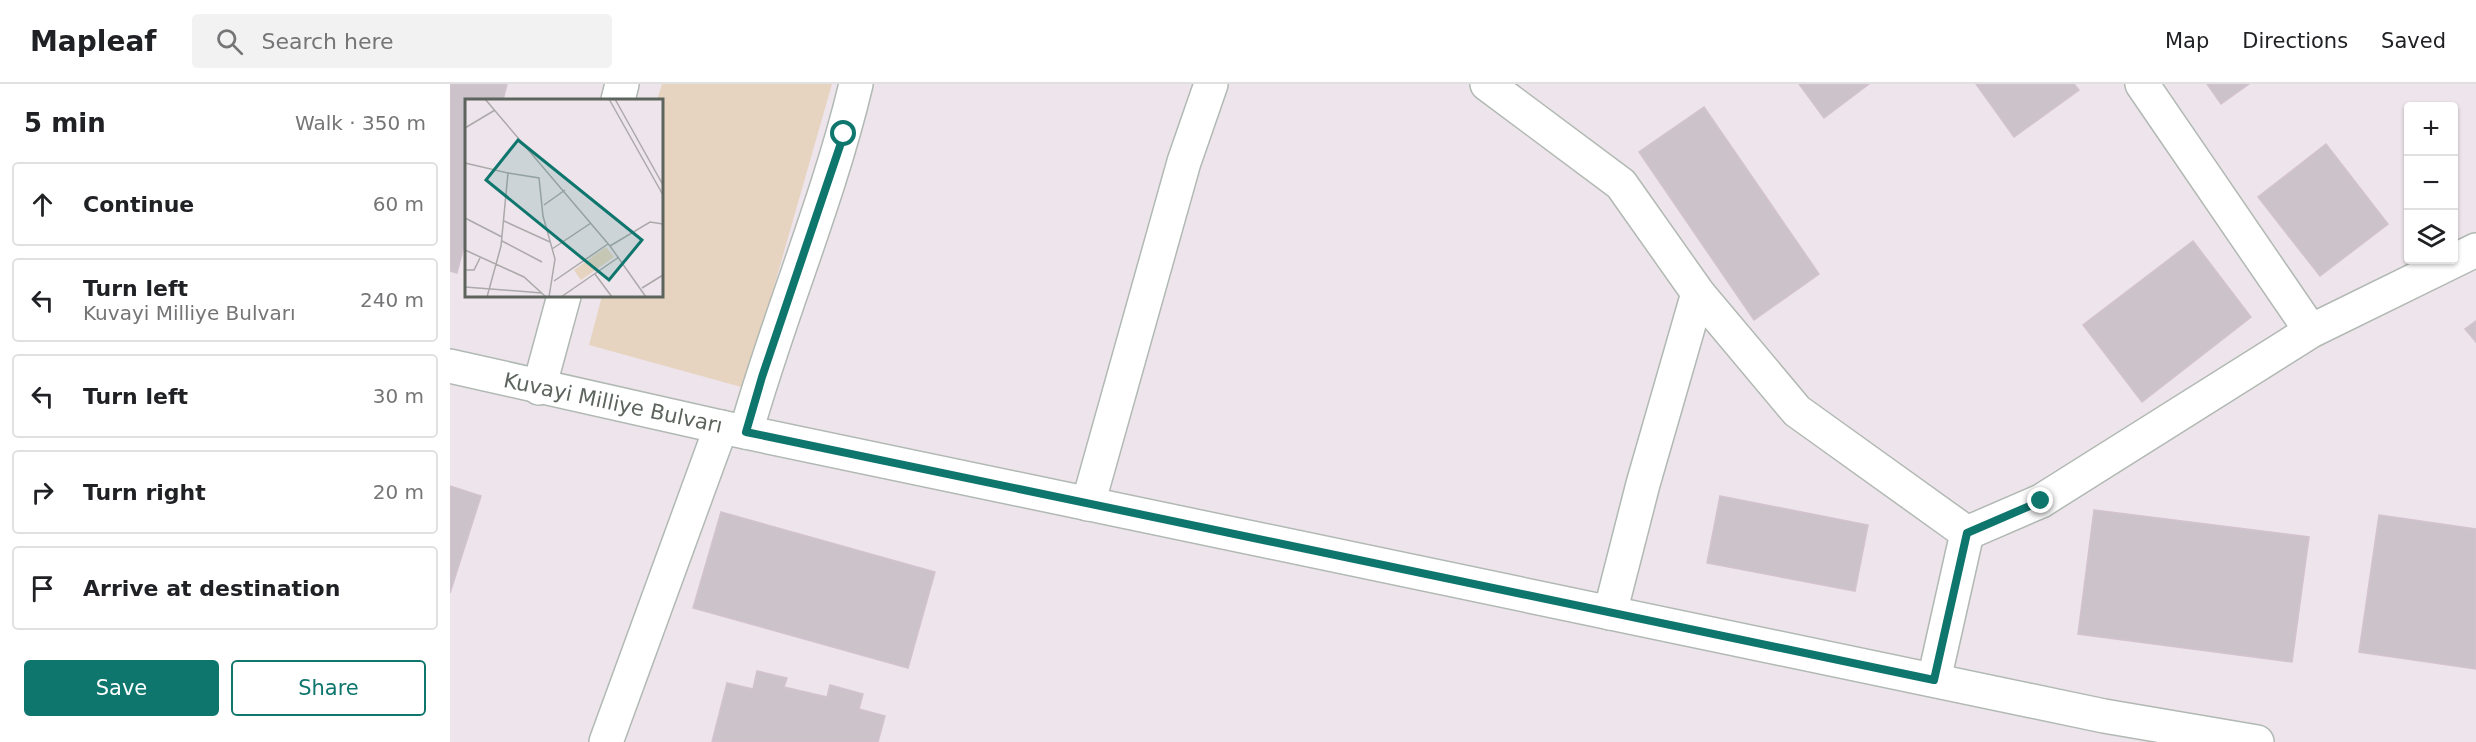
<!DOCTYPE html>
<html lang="en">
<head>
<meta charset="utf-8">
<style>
  :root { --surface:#fff; --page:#f2f2f2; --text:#202124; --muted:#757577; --line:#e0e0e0; --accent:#0f766e }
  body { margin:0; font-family:"DejaVu Sans",sans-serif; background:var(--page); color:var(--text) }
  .controls { position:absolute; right:18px; top:18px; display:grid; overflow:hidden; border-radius:6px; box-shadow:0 2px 4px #0004 }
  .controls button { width:54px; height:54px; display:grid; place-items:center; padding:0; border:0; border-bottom:2px solid var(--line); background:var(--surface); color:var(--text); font:30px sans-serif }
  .stop { position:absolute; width:18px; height:18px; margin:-14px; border:4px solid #0f766e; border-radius:50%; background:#fff }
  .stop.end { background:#0f766e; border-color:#fff; box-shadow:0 2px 6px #0008 }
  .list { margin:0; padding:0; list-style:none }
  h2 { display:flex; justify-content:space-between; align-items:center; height:78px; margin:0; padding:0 24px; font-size:26px }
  h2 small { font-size:20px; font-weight:400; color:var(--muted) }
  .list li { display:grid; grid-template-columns:39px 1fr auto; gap:18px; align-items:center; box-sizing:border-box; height:84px; margin:0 12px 12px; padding:0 12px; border:2px solid var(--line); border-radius:6px }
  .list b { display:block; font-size:22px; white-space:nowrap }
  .list p { margin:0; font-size:20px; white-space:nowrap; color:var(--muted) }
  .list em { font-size:20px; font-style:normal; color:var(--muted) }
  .actions { display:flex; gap:12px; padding:18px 24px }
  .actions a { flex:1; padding:14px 0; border:2px solid var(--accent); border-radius:6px; text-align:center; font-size:21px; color:var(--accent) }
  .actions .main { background:var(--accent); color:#fff }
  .icon { flex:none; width:33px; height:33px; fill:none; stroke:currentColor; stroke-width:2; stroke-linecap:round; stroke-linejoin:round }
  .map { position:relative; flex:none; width:2026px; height:658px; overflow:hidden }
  header { display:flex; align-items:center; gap:36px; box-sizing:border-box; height:84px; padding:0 30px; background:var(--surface); border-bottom:2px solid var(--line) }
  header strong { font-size:28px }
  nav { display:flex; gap:33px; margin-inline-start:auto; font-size:21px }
  .search { width:420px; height:54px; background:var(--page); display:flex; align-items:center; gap:15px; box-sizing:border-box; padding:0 21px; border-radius:6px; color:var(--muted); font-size:22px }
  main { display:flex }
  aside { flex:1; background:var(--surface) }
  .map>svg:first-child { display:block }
  .green { fill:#e6d4c1 }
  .building { fill:#ccc2ca; stroke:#d3c2cf; stroke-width:1.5 }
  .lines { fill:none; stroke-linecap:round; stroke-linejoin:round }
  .minor-casing { stroke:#b1b9b3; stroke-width:36 }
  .tertiary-casing { stroke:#b1b9b3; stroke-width:36 }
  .minor { stroke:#fff; stroke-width:33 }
  .tertiary { stroke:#fff; stroke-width:33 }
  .route { stroke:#0f766e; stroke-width:8 }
  .labels { text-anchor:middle; stroke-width:4.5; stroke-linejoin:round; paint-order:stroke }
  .street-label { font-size:21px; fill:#5c645d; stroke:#fff }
  .inset-road { fill:none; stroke:#aba9aa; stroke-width:1.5 }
  .view { fill:#0f766e; fill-opacity:0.15; stroke:#0f766e; stroke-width:3 }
  .inset-edge { fill:none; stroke:#5c645d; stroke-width:3 }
</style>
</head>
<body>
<header>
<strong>Mapleaf</strong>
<div class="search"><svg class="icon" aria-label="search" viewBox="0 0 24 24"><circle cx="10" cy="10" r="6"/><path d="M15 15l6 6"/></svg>Search here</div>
<nav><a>Map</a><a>Directions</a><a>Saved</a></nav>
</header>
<main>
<aside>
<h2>5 min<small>Walk · 350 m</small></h2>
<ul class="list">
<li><svg class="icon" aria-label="ahead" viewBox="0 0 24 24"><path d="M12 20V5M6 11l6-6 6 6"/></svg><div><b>Continue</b></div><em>60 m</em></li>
<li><svg class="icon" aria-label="left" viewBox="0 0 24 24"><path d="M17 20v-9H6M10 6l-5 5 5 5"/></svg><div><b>Turn left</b><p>Kuvayi Milliye Bulvarı</p></div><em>240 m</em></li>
<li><svg class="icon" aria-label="left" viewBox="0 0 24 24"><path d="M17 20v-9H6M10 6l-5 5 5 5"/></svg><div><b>Turn left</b></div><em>30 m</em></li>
<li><svg class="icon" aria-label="right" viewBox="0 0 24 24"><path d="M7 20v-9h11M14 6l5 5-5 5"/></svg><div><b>Turn right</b></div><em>20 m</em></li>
<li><svg class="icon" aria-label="arrive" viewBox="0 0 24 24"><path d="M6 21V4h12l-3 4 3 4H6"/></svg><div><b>Arrive at destination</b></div></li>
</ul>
<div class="actions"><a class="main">Save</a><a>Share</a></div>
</aside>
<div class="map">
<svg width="2026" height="658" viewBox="0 0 2026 658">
  <rect width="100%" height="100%" fill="#eee4eb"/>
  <!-- green -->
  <path class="green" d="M212,0H382L295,304L139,261L152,212H212V16H207Z"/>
  <!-- building -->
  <path class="building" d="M0,0H57L53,16H16V154L7,189L0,187Z
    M1349,0H1419L1374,34Z
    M1526,0H1624L1629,6L1564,53Z
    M1757,0H1799L1771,20Z
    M1254,23L1369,190L1304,236L1189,68Z
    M1876,60L1938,140L1870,192L1808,113Z
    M1743,157L1801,233L1692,318L1633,241Z
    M2026,237V258L2015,245Z
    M0,402L31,412L0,509Z
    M1270,412L1418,441L1405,507L1257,479Z
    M1644,426L1859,453L1842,578L1628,550Z
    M271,428L485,488L458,584L243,524Z
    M1929,431L2026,445V585L1909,568Z
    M307,587L337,594L334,603L377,613L380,601L413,610L409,625L435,632L428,658H262L277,599L303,605Z"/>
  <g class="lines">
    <!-- minor casing -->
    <g class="minor-casing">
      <path id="minor" d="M1037,0L1171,100L1248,209L1347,327L1517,449L1591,417L1861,247
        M1692,0L1861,247L2026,166
        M168,16L172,0
        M89,304L114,212
        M296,348C329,231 378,118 406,0
        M638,420L734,78L761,0
        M1160,529L1193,400L1248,209
        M1484,596L1517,449
        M156,658L271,343"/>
    </g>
    <!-- tertiary casing -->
    <g class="tertiary-casing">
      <path id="tertiary" d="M0,282L271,343L1654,632L1807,658"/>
    </g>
    <!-- minor -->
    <use href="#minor" class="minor"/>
    <!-- tertiary -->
    <use href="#tertiary" class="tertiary"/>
  </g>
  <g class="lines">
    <!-- route -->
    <path class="route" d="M394,50L312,293L296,348L1484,596L1517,449L1591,417"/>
  </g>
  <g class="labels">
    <!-- street labels -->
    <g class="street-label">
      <text transform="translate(163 319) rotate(12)" y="7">Kuvayi Milliye Bulvarı</text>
    </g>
  </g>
  <!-- overview -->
  <g transform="translate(15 15)">
    <rect width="198" height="198" fill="#eee4eb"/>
    <path d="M141,148L149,158L116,181L109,171Z" fill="#e6d4c1"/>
    <path class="inset-road" d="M20,0L145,147L181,198M144,0L198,96M150,0L198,86M0,29L30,11M0,64L43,74L36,147L22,198M43,74L74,79L78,117L90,160L84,198M79,106L100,91M0,119L37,138M39,122L85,143M37,142L77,163M145,147L185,123L198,125M87,150L126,124M0,151L59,178L81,198M0,171H9L15,159M130,175L147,198M89,182L143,145M0,188L77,194M177,189L198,176M96,198L154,158"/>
    <path class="view" d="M53,41L177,141L144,181L21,81Z"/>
    <rect width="198" height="198" class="inset-edge"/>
  </g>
</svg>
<div class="controls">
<button>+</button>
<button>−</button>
<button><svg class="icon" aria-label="layers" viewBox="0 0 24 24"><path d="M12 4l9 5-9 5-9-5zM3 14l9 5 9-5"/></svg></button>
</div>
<div class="stop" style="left:394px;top:50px"></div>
<div class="stop end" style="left:1591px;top:417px"></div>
</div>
</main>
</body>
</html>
